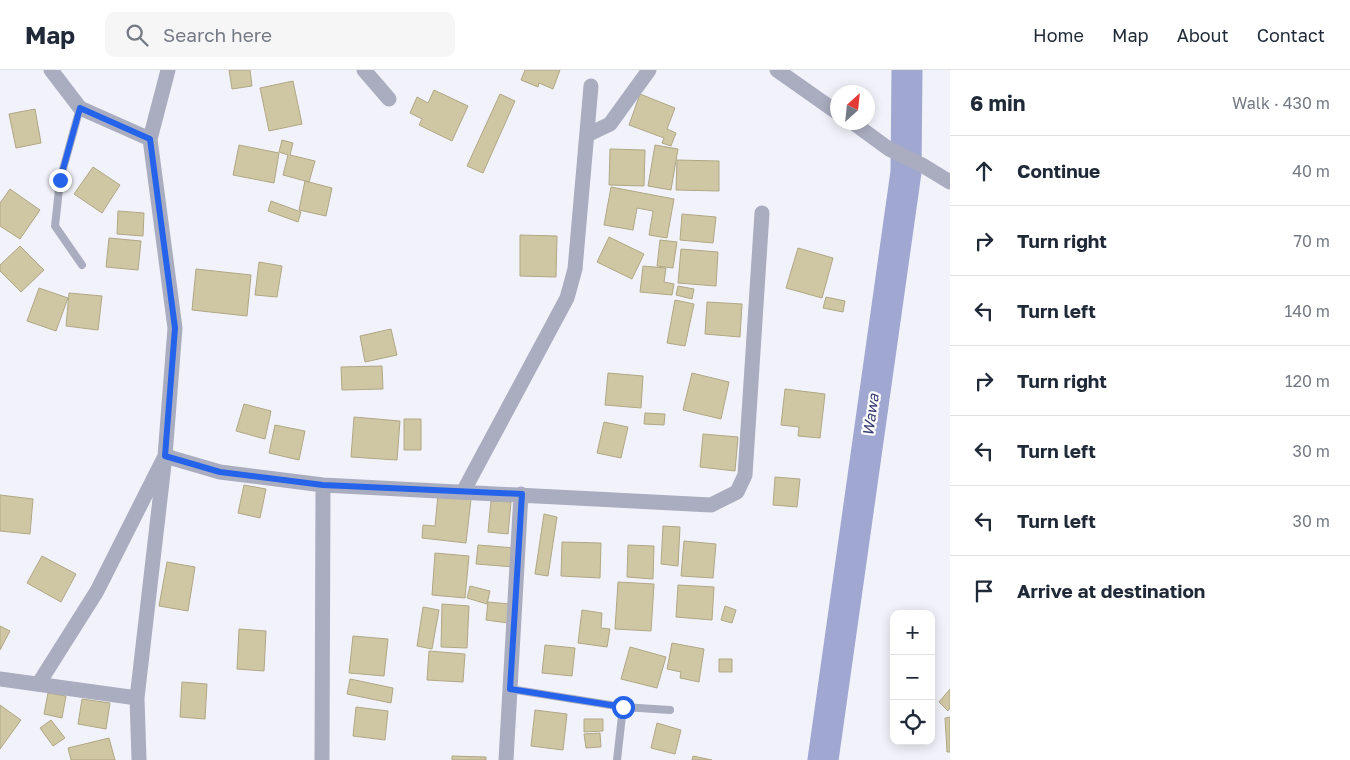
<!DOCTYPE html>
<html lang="en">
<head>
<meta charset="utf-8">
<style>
  :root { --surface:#fff; --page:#f6f6f7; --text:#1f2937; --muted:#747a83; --line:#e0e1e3 }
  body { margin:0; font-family:"Golos Text",sans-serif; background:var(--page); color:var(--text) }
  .controls { position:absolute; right:15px; bottom:15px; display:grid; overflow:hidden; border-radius:10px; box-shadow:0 2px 12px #0003 }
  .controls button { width:45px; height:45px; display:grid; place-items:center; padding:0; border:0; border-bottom:1px solid var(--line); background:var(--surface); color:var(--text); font:25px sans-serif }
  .compass { position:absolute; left:830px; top:15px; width:45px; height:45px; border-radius:50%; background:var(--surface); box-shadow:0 2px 12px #0003; rotate:27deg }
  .stop { position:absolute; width:15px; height:15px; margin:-11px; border:4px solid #2563eb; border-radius:50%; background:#fff }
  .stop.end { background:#2563eb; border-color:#fff; box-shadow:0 1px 5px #0008 }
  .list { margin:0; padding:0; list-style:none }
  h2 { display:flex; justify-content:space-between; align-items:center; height:65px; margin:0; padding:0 20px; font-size:21px }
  h2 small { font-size:16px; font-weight:400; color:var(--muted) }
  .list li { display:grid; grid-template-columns:32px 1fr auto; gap:15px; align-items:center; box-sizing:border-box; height:70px; padding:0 20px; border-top:1px solid var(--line) }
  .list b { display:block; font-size:19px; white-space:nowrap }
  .list em { font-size:16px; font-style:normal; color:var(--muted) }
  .icon { flex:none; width:28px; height:28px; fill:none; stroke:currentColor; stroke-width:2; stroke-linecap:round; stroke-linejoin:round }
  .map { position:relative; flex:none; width:950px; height:690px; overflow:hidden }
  header { display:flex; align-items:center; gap:30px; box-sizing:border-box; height:70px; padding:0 25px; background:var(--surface); border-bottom:1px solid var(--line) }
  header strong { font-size:24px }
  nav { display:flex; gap:28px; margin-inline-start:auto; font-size:18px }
  .search { width:350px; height:45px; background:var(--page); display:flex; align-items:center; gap:12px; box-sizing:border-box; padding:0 18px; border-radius:10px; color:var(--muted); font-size:19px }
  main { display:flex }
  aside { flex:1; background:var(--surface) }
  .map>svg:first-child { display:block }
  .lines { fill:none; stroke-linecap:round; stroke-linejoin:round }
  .river { stroke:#a0a7d0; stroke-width:31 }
  .building { fill:#cfc6a4; stroke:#b0a785 }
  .lane { stroke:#aaadc0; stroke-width:8 }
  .street { stroke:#aaadc0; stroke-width:15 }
  .route { stroke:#2563eb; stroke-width:6 }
  .labels { text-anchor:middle; stroke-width:4.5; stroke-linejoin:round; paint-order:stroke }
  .water-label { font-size:15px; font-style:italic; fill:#373c71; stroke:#fff }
</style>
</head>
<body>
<header>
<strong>Map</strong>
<div class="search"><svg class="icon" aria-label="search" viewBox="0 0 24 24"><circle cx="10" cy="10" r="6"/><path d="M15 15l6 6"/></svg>Search here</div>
<nav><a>Home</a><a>Map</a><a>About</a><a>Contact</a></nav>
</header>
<main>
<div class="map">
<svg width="950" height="690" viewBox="0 0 950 690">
  <rect width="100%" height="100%" fill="#f2f3fa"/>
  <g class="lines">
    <!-- river -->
    <path class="river" d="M823,690L906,102L907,0"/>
  </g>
  <!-- building -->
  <path class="building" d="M229,0H250L252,16L232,19Z
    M525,0H560L553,19L539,13L538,17L521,10Z
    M293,11L302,54L269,61L260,18Z
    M434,20L468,36L452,71L419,55L422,49L410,43L417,27L428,33Z
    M500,24L515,31L483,103L467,96Z
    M640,24L675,38L667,59L676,63L671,76L662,73L664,68L629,55Z
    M35,39L41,73L16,78L9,44Z
    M282,70L293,73L290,85L315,91L309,112L283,105L288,85L279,82Z
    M239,75L279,83L274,113L233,105Z
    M655,75L678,79L671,120L648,116Z
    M610,79L645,80L644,116L609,115Z
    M677,90L719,91V121L676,120Z
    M93,97L120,115L102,143L74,124Z
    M305,111L332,118L326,146L299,140Z
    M611,117L674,129L667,168L649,165L653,141L637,138L633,160L604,155Z
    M10,119L40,140L20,169L0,156V133Z
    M271,131L301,142L298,152L268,141Z
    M118,141L144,143L143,166L117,164Z
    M682,144L716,147L713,173L680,170Z
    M520,165L557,166L556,207L520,206Z
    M609,167L644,184L632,209L597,192Z
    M109,168L141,171L138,200L106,197Z
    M660,170L677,172L673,198L657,196Z
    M20,176L44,200L21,222L0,201V195Z
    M798,178L833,188L822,228L786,218Z
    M681,179L718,182L716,216L678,213Z
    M259,192L282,196L277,227L255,225Z
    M643,196L666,198L664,212L674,214L672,225L640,222Z
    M196,199L251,205L247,246L192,240Z
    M678,216L694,219L692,229L676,225Z
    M39,218L68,228L56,261L27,251Z
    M69,223L102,226L98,260L66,256Z
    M826,227L845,231L843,242L823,238Z
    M675,230L694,234L685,276L667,273Z
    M707,232L742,234L740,267L705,264Z
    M391,259L397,285L365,292L360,266Z
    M382,296L383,319L342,320L341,297Z
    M608,303L643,306L641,338L605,335Z
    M692,303L729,312L721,349L683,340Z
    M785,319L825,324L820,368L798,366L799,357L781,355Z
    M244,334L271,341L265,369L236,361Z
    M645,343L665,344L664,355L644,354Z
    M354,347L400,351L397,390L351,387Z
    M404,349H421V380H404Z
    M604,352L628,357L621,388L597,383Z
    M275,355L305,361L299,390L269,383Z
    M703,364L738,367L735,401L700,397Z
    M775,407L800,409L797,437L773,435Z
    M244,415L266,419L260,448L238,443Z
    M0,425L33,429L30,464L0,461Z
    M438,425L471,429L466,473L422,468L423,455L435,456Z
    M491,431L511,432L508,464L488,462Z
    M544,444L557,447L548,506L535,504Z
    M663,456L680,457L678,496L661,494Z
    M684,471L716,474L713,508L681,506Z
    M562,472L601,473L600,508L561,506Z
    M478,475L515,478L514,497L476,494Z
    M628,475L654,476L653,509L627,507Z
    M435,483L469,486L465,528L432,525Z
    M42,486L76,504L61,532L27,513Z
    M167,492L195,497L188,541L159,536Z
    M618,512L654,514L651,561L615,559Z
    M678,515L714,517L712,550L676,547Z
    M470,516L490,521L487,534L467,528Z
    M488,532L510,534L508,553L486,550Z
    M442,534L469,536L467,578L441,577Z
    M725,536L736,540L732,553L721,550Z
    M423,537L439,540L432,579L417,576Z
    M582,540L602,543L601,558L610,559L607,577L578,573Z
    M0,556L10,561L0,580Z
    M239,559L266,561L264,601L237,599Z
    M353,566L388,569L384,606L349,603Z
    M672,573L704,579L699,612L680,608L681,602L667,599Z
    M545,575L575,578L572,606L542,603Z
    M630,577L666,587L657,618L621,609Z
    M429,581L465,584L463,612L427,610Z
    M719,589H732V602H719Z
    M350,609L393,618L391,633L347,624Z
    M182,612L207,614L205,649L180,647Z
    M950,619V638L948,641L939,632Z
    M48,623L66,626L62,648L44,644Z
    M82,629L110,633L106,659L78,654Z
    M0,635L21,650L0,679Z
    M356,637L388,641L385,670L353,666Z
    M535,640L567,644L563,680L531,676Z
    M950,647V682H947L945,648Z
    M584,649H603V661L584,662Z
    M51,650L65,668L53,676L40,658Z
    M657,653L681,660L675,684L651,678Z
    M600,663L601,677L586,678L584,664Z
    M109,668L115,690H71L68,678Z
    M452,686L486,687V690H452Z
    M693,686L712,690H692Z"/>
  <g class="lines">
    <!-- lane -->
    <path class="lane" d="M80,38L60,110L55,156L82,195
      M510,619L623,637L670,640
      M617,690L623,637"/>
    <!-- street -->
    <path class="street" d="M51,0L80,38L150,69
      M364,0L389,29
      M777,0L838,43
      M852,52L889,79L922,95L950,112
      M587,65L610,54L649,0
      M463,422L567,228L575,199L591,16
      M0,609L137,628
      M39,613L97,521L165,386L175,258L150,69L168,0
      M139,690L137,628L165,386L220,402L323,415L711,435L737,422L745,405L762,143
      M322,690L323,415
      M506,690L521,424"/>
  </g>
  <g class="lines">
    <!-- route -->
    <path class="route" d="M60,110L80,38L150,69L175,258L165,386L220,402L323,415L522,424L510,619L623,637"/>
  </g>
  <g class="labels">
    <!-- water labels -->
    <g class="water-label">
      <text transform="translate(871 345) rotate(-82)" y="5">Wawa</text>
    </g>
  </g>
</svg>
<div class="controls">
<button>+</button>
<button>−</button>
<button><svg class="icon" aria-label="locate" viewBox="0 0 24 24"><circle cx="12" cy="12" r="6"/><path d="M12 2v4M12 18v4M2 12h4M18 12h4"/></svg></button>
</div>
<svg class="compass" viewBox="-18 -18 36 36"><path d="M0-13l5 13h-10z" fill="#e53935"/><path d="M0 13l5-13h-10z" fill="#747a83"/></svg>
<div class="stop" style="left:623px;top:637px"></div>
<div class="stop end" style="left:60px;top:110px"></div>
</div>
<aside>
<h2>6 min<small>Walk · 430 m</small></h2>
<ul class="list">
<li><svg class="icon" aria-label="ahead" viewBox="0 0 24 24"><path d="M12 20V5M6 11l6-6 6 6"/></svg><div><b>Continue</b></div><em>40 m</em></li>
<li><svg class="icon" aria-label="right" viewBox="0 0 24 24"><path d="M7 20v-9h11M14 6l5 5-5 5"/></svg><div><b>Turn right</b></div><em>70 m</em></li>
<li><svg class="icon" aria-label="left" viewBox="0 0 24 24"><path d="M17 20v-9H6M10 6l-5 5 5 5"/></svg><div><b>Turn left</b></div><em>140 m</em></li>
<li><svg class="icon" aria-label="right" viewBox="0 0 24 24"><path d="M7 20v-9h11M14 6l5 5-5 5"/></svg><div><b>Turn right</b></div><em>120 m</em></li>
<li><svg class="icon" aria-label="left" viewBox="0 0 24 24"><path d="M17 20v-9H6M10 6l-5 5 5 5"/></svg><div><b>Turn left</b></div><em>30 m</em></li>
<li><svg class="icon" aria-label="left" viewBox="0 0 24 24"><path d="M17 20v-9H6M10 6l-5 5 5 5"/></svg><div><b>Turn left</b></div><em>30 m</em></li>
<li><svg class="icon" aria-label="arrive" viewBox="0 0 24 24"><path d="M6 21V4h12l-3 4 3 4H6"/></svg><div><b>Arrive at destination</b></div></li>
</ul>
</aside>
</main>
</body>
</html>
